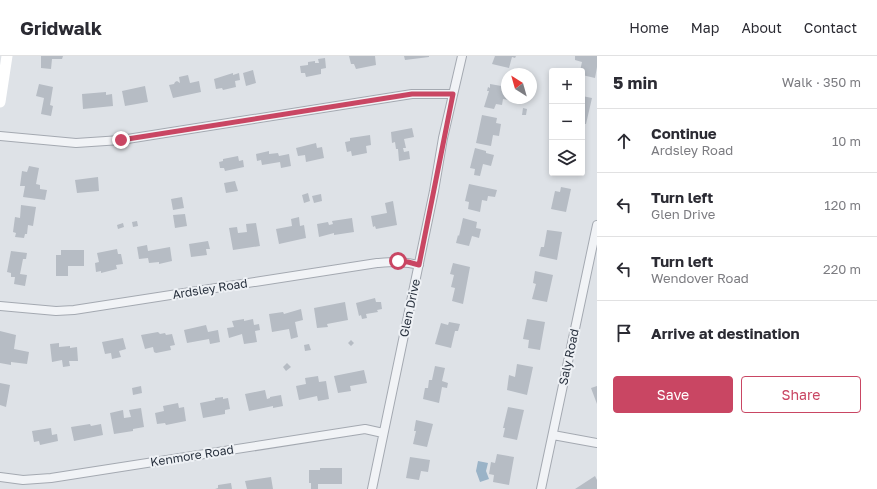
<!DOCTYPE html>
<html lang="en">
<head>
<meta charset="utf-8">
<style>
  :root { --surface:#fff; --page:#f7f7f7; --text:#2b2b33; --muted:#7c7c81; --line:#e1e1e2; --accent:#c94663 }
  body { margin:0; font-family:"Golos Text",sans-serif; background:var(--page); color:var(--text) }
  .controls { position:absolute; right:12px; top:12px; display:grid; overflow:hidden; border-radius:4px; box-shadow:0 2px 6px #0003 }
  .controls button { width:36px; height:36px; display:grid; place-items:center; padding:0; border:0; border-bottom:1px solid var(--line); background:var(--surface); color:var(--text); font:20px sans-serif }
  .compass { position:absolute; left:501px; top:12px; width:36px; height:36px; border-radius:50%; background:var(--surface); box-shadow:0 2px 6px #0003; rotate:323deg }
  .stop { position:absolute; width:12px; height:12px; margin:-9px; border:3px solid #c94663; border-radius:50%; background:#fff }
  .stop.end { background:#c94663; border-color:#fff; box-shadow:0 1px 4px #0008 }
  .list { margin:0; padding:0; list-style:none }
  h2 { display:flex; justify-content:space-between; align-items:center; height:52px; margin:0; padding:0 16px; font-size:17px }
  h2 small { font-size:13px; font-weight:400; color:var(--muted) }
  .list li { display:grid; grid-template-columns:26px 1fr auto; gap:12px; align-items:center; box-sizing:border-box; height:64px; padding:0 16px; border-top:1px solid var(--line) }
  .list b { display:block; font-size:15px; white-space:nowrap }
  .list p { margin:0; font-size:13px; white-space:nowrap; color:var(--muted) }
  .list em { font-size:13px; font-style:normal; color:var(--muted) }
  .actions { display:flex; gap:8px; padding:12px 16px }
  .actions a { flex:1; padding:9px 0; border:1px solid var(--accent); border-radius:4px; text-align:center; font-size:14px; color:var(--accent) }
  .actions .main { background:var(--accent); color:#fff }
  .icon { flex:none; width:22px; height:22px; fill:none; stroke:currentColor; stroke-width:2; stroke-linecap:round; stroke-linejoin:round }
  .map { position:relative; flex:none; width:597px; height:433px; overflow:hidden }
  header { display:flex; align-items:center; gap:24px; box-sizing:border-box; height:56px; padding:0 20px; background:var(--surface); border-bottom:1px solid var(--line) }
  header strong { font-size:19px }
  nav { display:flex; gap:22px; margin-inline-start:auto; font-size:14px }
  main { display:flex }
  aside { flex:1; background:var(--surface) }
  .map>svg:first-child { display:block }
  .water { fill:#9ab3c7 }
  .building { fill:#b6bcc4 }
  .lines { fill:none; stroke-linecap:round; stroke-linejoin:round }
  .street-casing { stroke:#a4a9b1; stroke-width:10 }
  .street { stroke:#f1f3f6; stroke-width:8 }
  .secondary { stroke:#fff; stroke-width:11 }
  .route { stroke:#c94663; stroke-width:5 }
  .labels { text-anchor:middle; stroke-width:4; stroke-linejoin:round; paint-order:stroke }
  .street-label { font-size:12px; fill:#28313e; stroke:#eef1f5 }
</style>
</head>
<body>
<header>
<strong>Gridwalk</strong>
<nav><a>Home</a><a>Map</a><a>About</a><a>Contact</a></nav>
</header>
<main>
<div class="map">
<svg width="597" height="433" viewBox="0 0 597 433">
  <rect width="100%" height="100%" fill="#dee2e7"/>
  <!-- water -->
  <path class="water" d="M478,405L488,407L486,415L489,423L480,426L476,415Z"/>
  <!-- building -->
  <path class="building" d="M41,0H63L62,3H52L51,13L41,12Z
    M349,0H375L376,9L356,13L354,8H351Z
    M404,0H429V1L405,4Z
    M495,0H516L515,2L512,1L509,12L492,8Z
    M575,0H597V11L595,22L582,19V15H580L582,6L575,4Z
    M325,2L326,12L321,13V18L306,21L305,17H301L300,10L308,9V6L315,5V7H319L318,3Z
    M253,14L256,27L246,30L243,17Z
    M233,17V19L239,17L240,24L235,25L236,31L223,34L222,32L216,33L214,23Z
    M188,19L190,27L199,25L201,36L173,42L169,29L174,28L175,26L177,25L180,27L179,21Z
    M39,28L53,31L50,49L53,50L51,60L41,58L44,42L36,40Z
    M490,28L507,31V42H509V44L503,43L502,49L496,48L494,53L484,51L489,35H487L488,31L490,32Z
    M145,30L148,46L125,50L122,35Z
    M106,36V39L112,38L113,50L83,53L82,38Z
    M582,40L592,42L586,68H582Z
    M523,52L527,53L526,59H522Z
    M482,59L497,62L496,67L501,68L499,80L493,79L491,90L476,87Z
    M412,72L414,81L404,83L406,92H403L404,96L409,95L410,103L399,105L398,93H396L395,86L392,87L391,76Z
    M370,79L371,89L366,90L367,97L352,100L351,95L347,96L345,86L350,85V82Z
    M316,87L317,92L322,91L324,102L306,106L305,99L298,100L296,92Z
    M475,92L486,95V97L494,99L491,110L483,108L480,120L474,119L475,113L470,112Z
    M269,95V98L278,97L279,100L289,98L291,110L281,112L280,106L262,109L261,104L257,105L256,98Z
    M238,100L239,105L243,104L244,111L225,115L224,112H220L219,106L223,105V103Z
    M29,110L39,112L36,128L40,129V133L47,134L45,144L23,141L25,130H20L22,115L27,116Z
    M98,121L99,135L77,137L75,124Z
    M235,125L238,135L226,137L224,127Z
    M469,128L497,134L495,141L488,140L487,145L482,144L480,156L468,153L469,146L465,145Z
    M561,131L571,133L566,156L551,153L555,135L560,136Z
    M308,137L310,145L304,147L302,139Z
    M321,138L322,145L314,147L312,140Z
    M182,141L184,152L173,154L171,143Z
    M393,145L397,169L376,173L375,170L373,171L371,160L387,157L385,147Z
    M21,149L36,151L33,170L28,169L27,178H25L24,182L15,181L16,177L13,176L15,161L20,162Z
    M185,158L187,170L175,172L173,159Z
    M299,161L300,170L304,169L306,182L279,188L276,173L292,170L291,163Z
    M352,162L354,176L334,179V177L319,181L317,168L328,166L329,169L333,168L332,165Z
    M463,162L477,166L476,172L481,173L479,182L472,180L469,190L456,187L458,179L459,180Z
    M137,165L138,170L133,171L132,166Z
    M123,167L124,171L118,173L117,169Z
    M256,167L260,190L233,194L229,172L237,171L238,177L247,176L246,168Z
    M547,174L562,176L557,204L539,200L541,191H544Z
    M208,185L210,193H206L207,199L191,201L189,188Z
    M147,189L148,195L170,191L172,205L159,208V206L149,207L148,202L139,203L137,191Z
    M117,193L118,198H121L123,208L116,209L117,213L101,217V215L96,216L95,207L99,206L97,197Z
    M61,194H84V210H68V220H56V199H61Z
    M11,195L27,197L26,203H23L20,218L27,219L25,230L14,228L15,221H11V217L7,216Z
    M453,207L470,211L463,248L452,245L455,232L451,231L454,219L450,218Z
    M535,215L553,219L547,246L532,243L536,228L533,227Z
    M375,242L376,246H381L382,253L377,254L378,256L366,258L367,262L362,263L361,259L359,260L356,247Z
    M345,246L348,264L327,268L328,271L317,272L314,252Z
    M301,253L303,264L295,266L298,281L291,283L289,273L272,276L269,258L283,256L284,258Z
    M244,263V265L253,263L254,269L259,268L260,274L255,275L257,286L244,288L242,278L229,282L227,272L234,271L232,265Z
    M527,263L545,266L540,294L528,292L529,284L523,283Z
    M449,266L460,268L458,275H455L451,292L435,288L441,267L448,269Z
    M206,269L208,276L218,274L220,286L210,288L209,283L187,287L184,274Z
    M0,275L16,279L14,293L29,296L27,308L11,306V309L0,307Z
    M158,276L160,278L165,277L166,279L172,278L175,289L170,290L171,294L156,297L154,296L153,291L145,293L141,279Z
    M123,282L126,293L119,295L121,301L112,303L111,297L105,298L102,286Z
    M351,284L354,287L351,290L348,287Z
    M59,287V291L70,290V292L77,291L78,305H69L70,310L63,311L62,304L52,306L50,288Z
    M309,288L311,294L305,295L304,289Z
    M287,307L291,311L286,315L283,311Z
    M517,308L533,311L527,339L507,334L509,319L515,321Z
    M435,310L445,312L442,325L448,327L447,332L442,331L439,347L423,343L425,332H428L429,324H432Z
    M364,314L367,327L350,330L351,335L338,337L334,320Z
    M318,320L319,326L326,325L329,343L318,345L317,340L299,344L296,330L306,328L305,322Z
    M0,327L10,329L6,351L0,349Z
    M141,330L142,337L133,339L132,332Z
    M597,330V348L591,332Z
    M265,334L267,343L270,342V341L281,339L283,350L273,352V350L249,355L245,338Z
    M223,341V343L228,342L230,353L225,354V358L203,362L200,347L215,344V342Z
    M178,347L179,352L184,351L186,365L166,369L165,367L157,368L155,357L164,355L163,350Z
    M508,351L524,354L517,384L503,381L505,372H503Z
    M141,352L144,371L133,373V375L114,378L110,357L123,354L124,362L131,361L129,354Z
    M416,364L433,368L427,391L413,388L416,375H414Z
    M90,368L91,370L101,368L103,379L74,385L71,371Z
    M51,372L52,379L57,378L58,385L40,389L39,385L34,386L32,375Z
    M497,398L514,401L509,429L493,426L494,419L489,418L491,406L495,407Z
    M410,401L430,404L428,416L421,415L419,424L406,422Z
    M320,412H342V428H318V433H311V427H309V414H320Z
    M595,420L597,424V433H575Z
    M271,421L273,433H247L245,425Z
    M231,427L232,433H215L218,432V429Z"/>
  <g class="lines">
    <!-- street casing -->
    <g class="street-casing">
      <path id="street" d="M0,80L76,87L121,84L412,38H453
        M0,250L56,255L74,254L377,207C392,206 404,205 419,209
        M553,379L597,387
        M0,421L23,424L51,422L365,373L383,377
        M372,433L434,135L443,82L462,0
        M541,433L597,169"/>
    </g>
    <!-- street -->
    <use href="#street" class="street"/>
    <!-- secondary -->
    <path class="secondary" d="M0,46L7,0"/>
  </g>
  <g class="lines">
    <!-- route -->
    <path class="route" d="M121,84L412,38H453L419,209L408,206L398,205"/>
  </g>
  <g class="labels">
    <!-- street labels -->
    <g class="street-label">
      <text transform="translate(210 233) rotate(-9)" y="4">Ardsley Road</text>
      <text transform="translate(410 252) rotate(-78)" y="4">Glen Drive</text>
      <text transform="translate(569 301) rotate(-78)" y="4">Saly Road</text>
      <text transform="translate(192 400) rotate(-9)" y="4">Kenmore Road</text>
    </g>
  </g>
</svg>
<div class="controls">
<button>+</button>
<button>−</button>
<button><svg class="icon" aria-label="layers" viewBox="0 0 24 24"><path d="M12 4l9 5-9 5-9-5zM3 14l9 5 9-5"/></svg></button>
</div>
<svg class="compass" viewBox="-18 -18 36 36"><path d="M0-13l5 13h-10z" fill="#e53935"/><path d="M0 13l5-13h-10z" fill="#7c7c81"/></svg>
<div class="stop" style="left:398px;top:205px"></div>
<div class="stop end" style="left:121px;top:84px"></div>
</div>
<aside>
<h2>5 min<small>Walk · 350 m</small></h2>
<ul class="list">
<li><svg class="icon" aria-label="ahead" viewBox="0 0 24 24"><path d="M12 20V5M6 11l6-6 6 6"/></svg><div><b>Continue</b><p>Ardsley Road</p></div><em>10 m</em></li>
<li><svg class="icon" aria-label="left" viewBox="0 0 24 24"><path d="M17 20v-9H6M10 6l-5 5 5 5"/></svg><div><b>Turn left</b><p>Glen Drive</p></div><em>120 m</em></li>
<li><svg class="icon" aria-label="left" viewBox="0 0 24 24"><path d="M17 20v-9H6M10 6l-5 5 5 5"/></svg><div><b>Turn left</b><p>Wendover Road</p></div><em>220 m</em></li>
<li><svg class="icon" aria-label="arrive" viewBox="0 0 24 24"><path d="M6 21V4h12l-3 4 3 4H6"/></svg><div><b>Arrive at destination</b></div></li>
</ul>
<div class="actions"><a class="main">Save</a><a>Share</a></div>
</aside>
</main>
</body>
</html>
